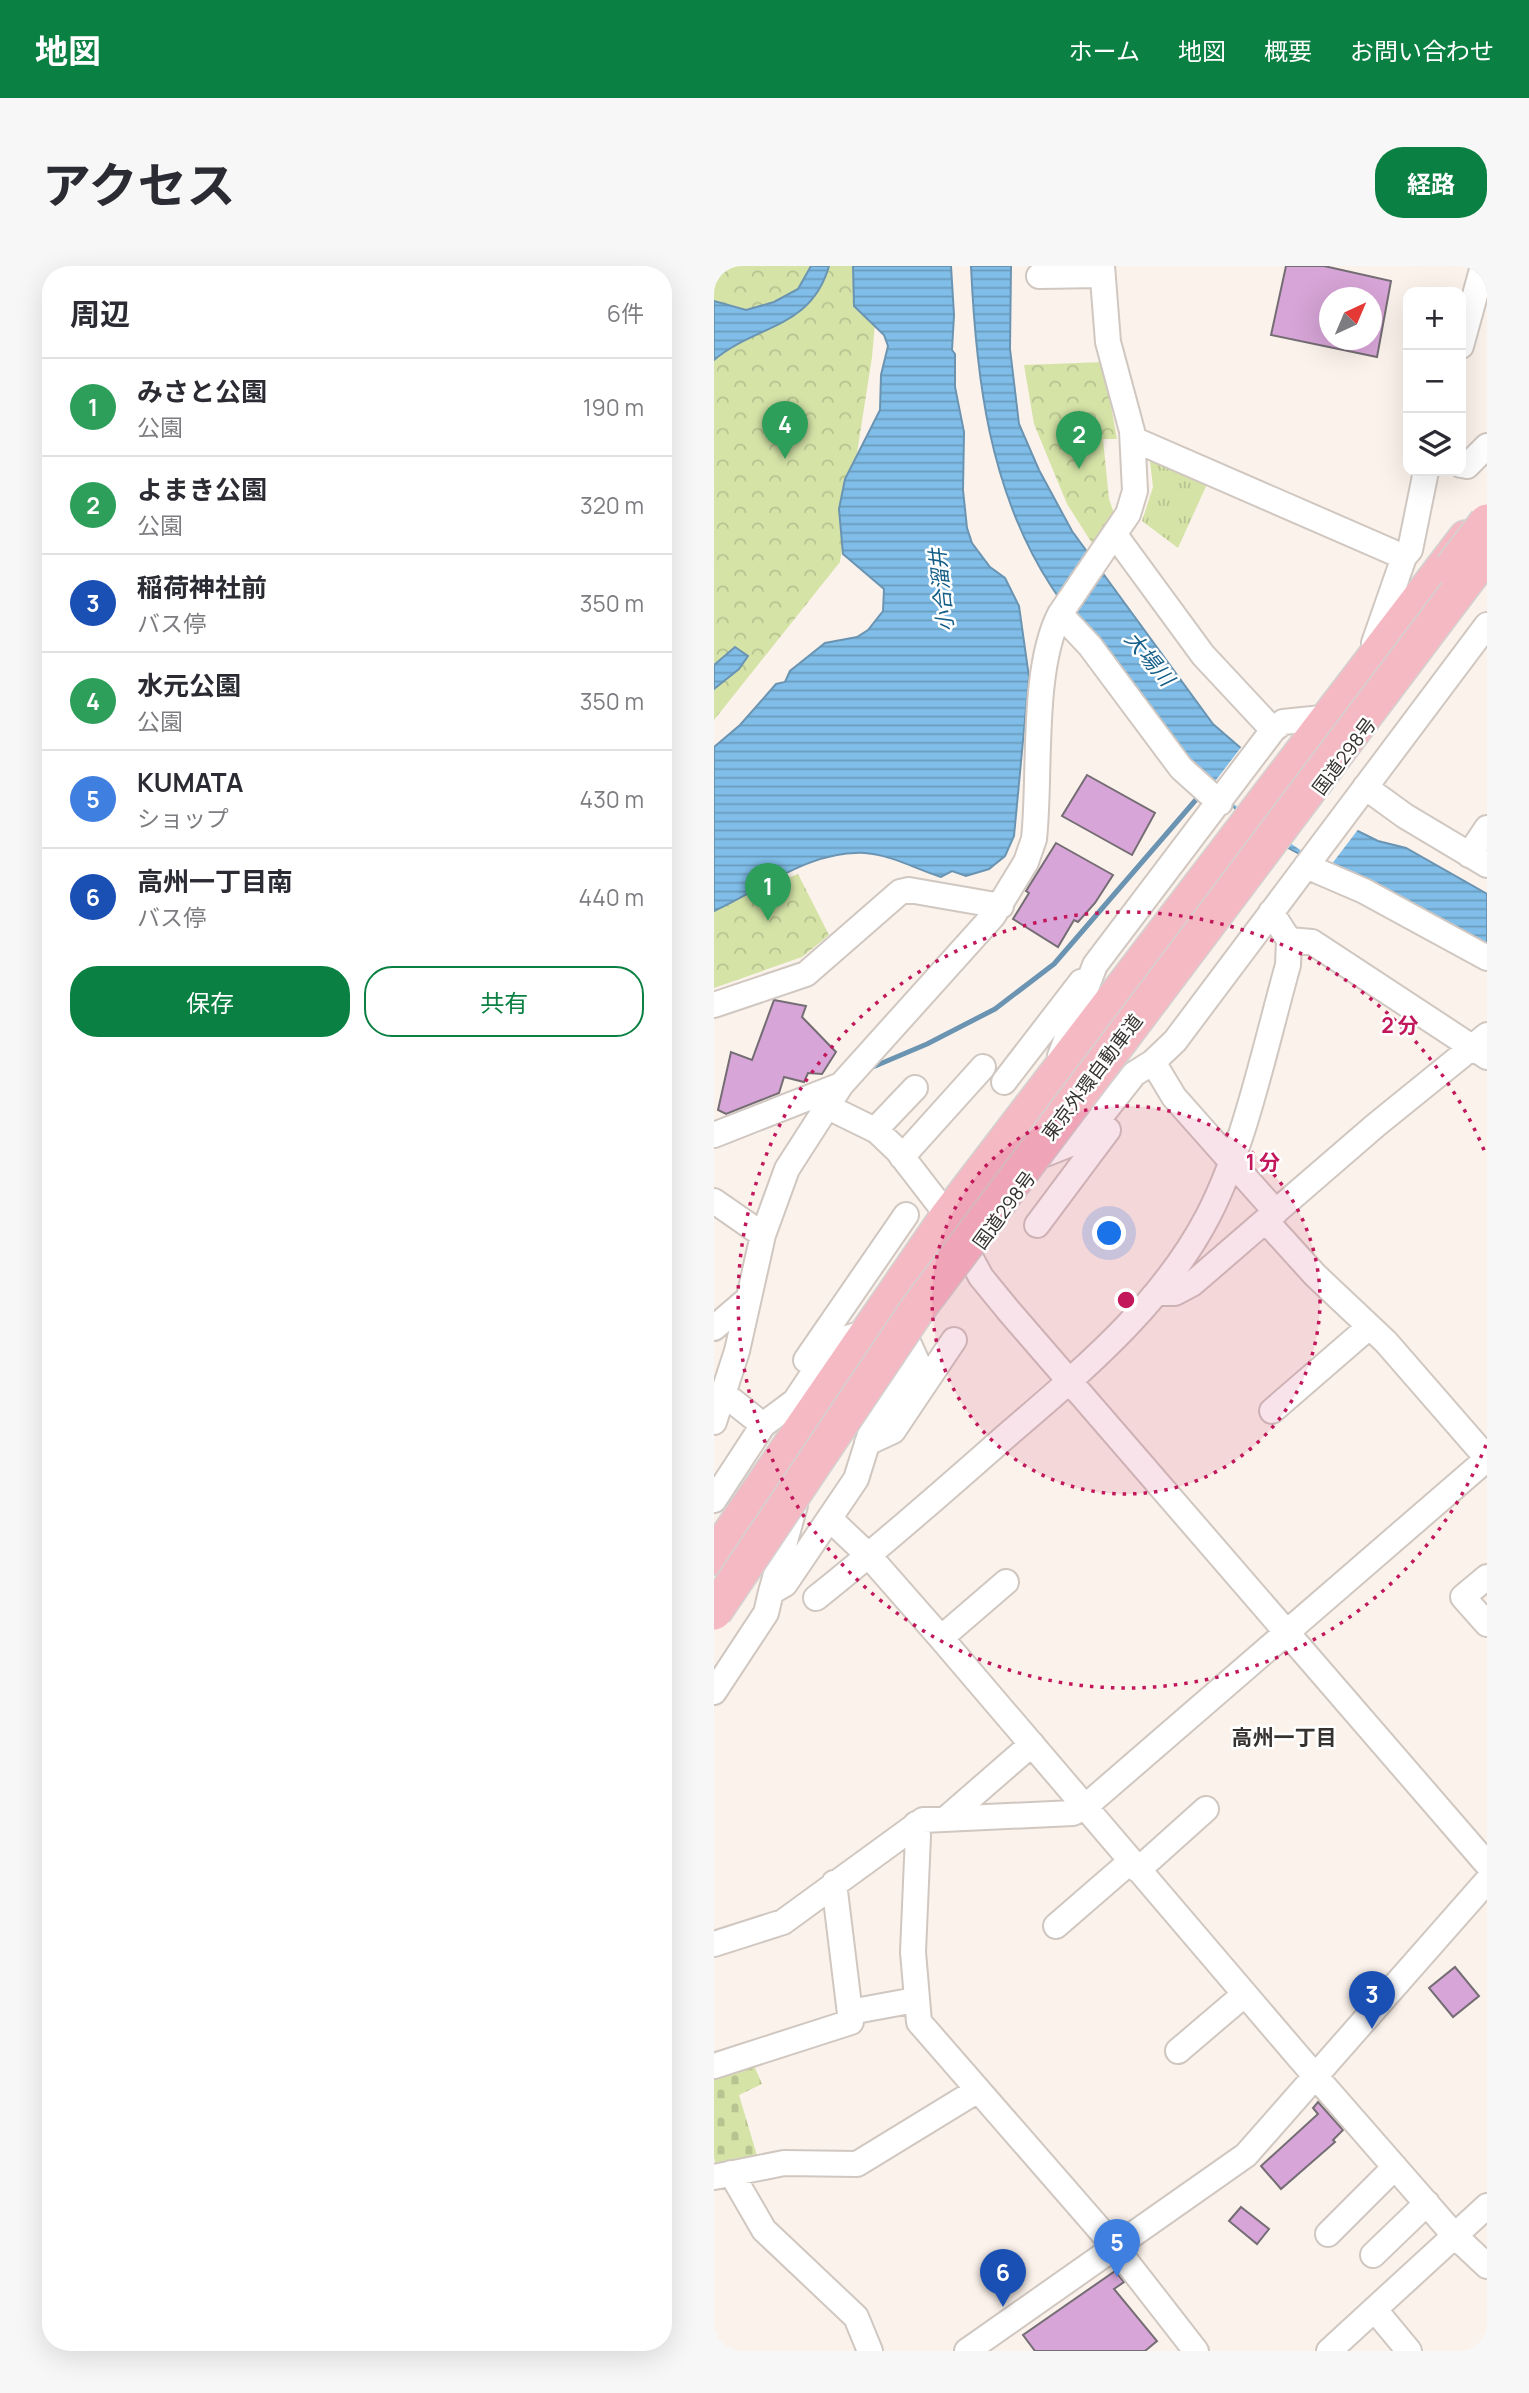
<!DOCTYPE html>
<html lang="ja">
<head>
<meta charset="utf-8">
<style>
  :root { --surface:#fff; --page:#f7f7f7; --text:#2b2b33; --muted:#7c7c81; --line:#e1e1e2; --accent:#0b8043 }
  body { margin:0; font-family:Manrope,"Noto Sans JP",sans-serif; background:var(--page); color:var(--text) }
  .controls { position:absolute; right:21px; top:21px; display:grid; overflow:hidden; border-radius:14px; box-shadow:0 7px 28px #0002 }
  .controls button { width:63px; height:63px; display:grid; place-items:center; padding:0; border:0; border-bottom:2px solid var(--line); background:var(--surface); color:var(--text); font:35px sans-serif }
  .compass { position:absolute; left:605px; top:21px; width:63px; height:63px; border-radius:50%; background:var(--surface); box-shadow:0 7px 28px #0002; rotate:44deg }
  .you { position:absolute; left:396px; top:968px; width:24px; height:24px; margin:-18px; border:5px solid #fff; border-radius:50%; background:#1a73e8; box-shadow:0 0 0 10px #1a73e833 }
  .badge { display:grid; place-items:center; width:46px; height:46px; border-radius:50%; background:var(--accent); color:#fff; font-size:23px; font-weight:700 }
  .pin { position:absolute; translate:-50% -58px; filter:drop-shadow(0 2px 4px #0008) }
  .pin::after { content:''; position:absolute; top:37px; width:24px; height:21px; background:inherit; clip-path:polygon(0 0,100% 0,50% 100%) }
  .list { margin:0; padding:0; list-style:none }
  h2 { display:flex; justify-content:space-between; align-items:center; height:91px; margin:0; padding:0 28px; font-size:30px }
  h2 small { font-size:23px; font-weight:400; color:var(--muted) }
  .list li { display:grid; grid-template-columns:46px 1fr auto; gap:21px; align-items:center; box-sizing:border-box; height:98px; padding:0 28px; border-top:2px solid var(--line) }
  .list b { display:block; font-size:26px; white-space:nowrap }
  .list p { margin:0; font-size:23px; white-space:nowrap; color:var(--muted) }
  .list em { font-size:23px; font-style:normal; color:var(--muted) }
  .actions { display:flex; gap:14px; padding:21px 28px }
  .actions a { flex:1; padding:16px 0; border:2px solid var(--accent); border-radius:28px; text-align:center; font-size:24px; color:var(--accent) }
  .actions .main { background:var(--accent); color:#fff }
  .icon { flex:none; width:38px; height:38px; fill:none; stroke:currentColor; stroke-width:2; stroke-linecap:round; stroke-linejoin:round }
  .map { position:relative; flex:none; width:773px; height:2085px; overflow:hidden; border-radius:28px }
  header { display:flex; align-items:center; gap:42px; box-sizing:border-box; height:98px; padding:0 35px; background:var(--accent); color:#fff }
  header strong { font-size:33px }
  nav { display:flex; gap:38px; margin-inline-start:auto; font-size:24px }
  .intro { display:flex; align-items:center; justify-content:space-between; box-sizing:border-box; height:168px; padding:0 42px }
  h1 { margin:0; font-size:49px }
  .button { padding:18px 32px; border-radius:28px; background:var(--accent); color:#fff; font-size:24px; font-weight:700 }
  main { display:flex; gap:42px; padding:0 42px }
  aside { flex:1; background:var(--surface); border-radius:28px; box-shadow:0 7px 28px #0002 }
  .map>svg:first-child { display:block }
  .grass { fill:url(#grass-tufts) }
  .cemetery { fill:url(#cemetery-stones) }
  .park { fill:url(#park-crowns) }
  .water { fill:url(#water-rules); stroke:#6a94b2; stroke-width:2 }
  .pier { fill:#fbf2eb }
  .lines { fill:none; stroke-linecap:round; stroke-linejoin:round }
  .stream { stroke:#6a94b2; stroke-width:5 }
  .building { fill:#d7a5d7; stroke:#746d74; stroke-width:2; fill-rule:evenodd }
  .minor-casing { stroke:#d0c7c1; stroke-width:28 }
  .highway-casing { stroke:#d3d2d1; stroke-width:38 }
  .minor { stroke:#fff; stroke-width:24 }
  .highway { stroke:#f5b9c4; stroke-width:35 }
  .highway-bridge-casing { stroke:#d3d2d1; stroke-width:38; stroke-linecap:butt }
  .highway-bridge { stroke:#f5b9c4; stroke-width:35 }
  .ring { fill:none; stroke:#c2185b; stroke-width:3.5; stroke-dasharray:3.5 7 }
  .labels { text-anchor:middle; stroke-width:5; stroke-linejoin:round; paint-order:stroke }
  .street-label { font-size:19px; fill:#363230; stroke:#fff }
  .water-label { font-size:21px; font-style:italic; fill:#145e87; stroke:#fff }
  .neighbourhood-label { font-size:21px; font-weight:bold; fill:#363230; stroke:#fff }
  .centre { fill:#c2185b; stroke:#fff; stroke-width:3.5 }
  .ring-label { font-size:21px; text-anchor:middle; font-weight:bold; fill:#c2185b; stroke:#fff; stroke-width:5; stroke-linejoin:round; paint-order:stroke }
</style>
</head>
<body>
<header>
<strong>地図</strong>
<nav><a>ホーム</a><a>地図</a><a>概要</a><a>お問い合わせ</a></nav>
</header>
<div class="intro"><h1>アクセス</h1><a class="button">経路</a></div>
<main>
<aside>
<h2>周辺<small>6件</small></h2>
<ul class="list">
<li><span class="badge" style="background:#2e9e5b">1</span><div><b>みさと公園</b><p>公園</p></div><em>190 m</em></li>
<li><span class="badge" style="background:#2e9e5b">2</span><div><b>よまき公園</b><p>公園</p></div><em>320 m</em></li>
<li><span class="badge" style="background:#1a4fb4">3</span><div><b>稲荷神社前</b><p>バス停</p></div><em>350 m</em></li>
<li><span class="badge" style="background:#2e9e5b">4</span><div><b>水元公園</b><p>公園</p></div><em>350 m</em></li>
<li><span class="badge" style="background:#3f7fe0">5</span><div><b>KUMATA</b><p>ショップ</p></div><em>430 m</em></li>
<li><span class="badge" style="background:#1a4fb4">6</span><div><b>高州一丁目南</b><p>バス停</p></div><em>440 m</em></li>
</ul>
<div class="actions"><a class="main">保存</a><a>共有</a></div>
</aside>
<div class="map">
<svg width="773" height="2085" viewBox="0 0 773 2085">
  <defs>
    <pattern id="grass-tufts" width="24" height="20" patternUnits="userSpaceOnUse" patternTransform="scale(1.75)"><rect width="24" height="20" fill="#d5e3a7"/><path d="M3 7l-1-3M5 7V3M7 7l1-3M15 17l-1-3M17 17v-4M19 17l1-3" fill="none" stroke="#b7c390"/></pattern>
    <pattern id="cemetery-stones" width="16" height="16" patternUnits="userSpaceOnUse" patternTransform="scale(1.75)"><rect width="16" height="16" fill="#d5e3a7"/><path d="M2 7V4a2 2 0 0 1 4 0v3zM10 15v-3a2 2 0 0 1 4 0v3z" fill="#b7c390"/></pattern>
    <pattern id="park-crowns" width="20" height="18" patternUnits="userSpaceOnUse" patternTransform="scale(1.75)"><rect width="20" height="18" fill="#d5e3a7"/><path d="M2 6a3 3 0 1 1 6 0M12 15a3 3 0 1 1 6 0" fill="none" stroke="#b7c390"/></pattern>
    <pattern id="water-rules" width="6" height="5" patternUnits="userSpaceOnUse" patternTransform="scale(1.75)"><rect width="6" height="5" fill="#80bee9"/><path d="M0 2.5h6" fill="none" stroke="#6a9bbd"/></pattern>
  </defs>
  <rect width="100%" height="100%" fill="#fbf2eb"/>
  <!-- grass -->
  <path class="grass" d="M435,187L494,216L464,282L428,255L439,221Z"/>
  <!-- cemetery -->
  <path class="cemetery" d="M38,1795L48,1818L25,1829L44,1893L4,1905L0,1892V1806Z"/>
  <!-- park -->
  <path class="park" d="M0,0H166L158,91L126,296L0,454Z
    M389,96L403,173H389L395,233L402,253L381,282L353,238L320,158L310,99Z
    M84,608L115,669L88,691L0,722V642Z"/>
  <!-- water -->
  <path class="water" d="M97,0H115C97,63 43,58 0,94V35L32,44L60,36L84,23Z
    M139,0H237L240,49L238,84L241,88V121L250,166L249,224L253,262L258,277L276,301L291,312L305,340L315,411L300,570L291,590L275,603L252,610L238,605L227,611C202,603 177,589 151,587C96,584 48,623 0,645V481L26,459L62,418L71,416L76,405L111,377L143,371L154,364L169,345L170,323L129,288L125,243L131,213L166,144L167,109L174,80L170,69L140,40Z
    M257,0H297L296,83L305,158L325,204L358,265L499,458L595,541L664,575L692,582L773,628V681C732,660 692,637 651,617C625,604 595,595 569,579C516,547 473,494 434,446C401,405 366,364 337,320C275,224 262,111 257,0Z
    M21,381L34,390L25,403L0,423V399Z"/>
  <!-- pier -->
  <path class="pier" d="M528,480L597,538L646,561L614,603L496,522Z"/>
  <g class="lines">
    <!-- stream -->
    <path class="stream" d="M154,803L213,778L281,743L340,698L486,529"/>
  </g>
  <!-- building -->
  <path class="building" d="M572,0H610L677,15L663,91L557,69ZM615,32H657V74H615Z
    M373,509L441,547L418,589L348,550Z
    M342,577L399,609L381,637L364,656L360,654L344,681L299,653L315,627L312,625Z
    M60,734L92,740L88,751L122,786L108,808L94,807L90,816L70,811L65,827L12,848L4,844L17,786L38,794Z
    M741,1701L765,1730L739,1751L715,1722Z
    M604,1836L629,1864L619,1874L621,1876L567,1923L547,1900L604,1848L599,1842Z
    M527,1941L555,1963L543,1978L515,1955Z
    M401,2005L410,2016L400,2023L443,2075L431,2085H321L309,2069Z"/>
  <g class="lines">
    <!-- minor casing -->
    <g class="minor-casing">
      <path id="minor" d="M325,10L388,9
        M747,80L769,0
        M419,173L690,291
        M747,199L753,200L773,180
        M401,269L489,389L559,464
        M346,348L376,380L467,502L506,537
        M660,377L690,291L696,284L712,205
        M651,521L691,550L773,599
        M755,589L773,562
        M592,600L650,625L773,692
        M575,674L598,676L773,791
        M0,739L92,708L186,626L195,624L287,640
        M346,790L381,699L559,464L569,456L618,451
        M439,796L460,831L562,946
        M290,816L367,716
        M112,840L163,865L183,884L234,950L267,1011L294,1044L773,1598
        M161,864L201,822
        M0,869L127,819
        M331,888L369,873L420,808L439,796L461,775L773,359
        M188,891L269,801
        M0,935L49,969
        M552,955L601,1009L672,1076L773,1192
        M323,959L394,864
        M443,1027H461L478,1018L662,859L773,769
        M0,1062L35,1032
        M92,1094L192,949
        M10,1128L49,1159
        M558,1145L655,1061
        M0,1156L23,1085L49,969L73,903L127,819L279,650L312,596L320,573C327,508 317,404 346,348L414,248L421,225L418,165L394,76L388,0
        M153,1177L179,1165L240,1074
        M0,1234L49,1159L81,1135L115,1084L130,1073L152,1066
        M116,1253L155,1290L227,1372L583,1789L741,1970L773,2000
        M773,1311L749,1331L773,1358
        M57,1326L81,1239
        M102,1332C164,1283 224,1230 283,1178C361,1110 445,1044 494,950C531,879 552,777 574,699L575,674L557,646
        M227,1372L292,1316
        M0,1426L52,1347L57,1326L71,1318L142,1213L159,1159L204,1098L194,1076
        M234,1551L318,1478
        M202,1558L204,1570L199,1686L205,1756L401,1981L482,2085
        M424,1604L492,1543
        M342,1660L417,1595
        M0,1678L69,1656L209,1554L359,1547L372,1540L773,1193
        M136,1746L201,1734
        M464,1785L531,1728
        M0,1800L137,1756L120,1617
        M17,1907L50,1964L142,2051L156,2085
        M0,1911L70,1897L143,1898L264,1824
        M614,1968L681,1901
        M659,1989L713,1937
        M661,2044L695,2085
        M253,2085L532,1889L773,1615
        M615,2085L773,1940"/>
    </g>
    <!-- highway casing -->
    <g class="highway-casing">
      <path id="highway" d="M0,1291L234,950L752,272"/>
    </g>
    <!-- minor -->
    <use href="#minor" class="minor"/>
    <!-- highway -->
    <use href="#highway" class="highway"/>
    <!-- highway-bridge casing -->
    <g class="highway-bridge-casing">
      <path id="highway-bridge" d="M738,302L773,256
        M0,1346L203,1044L773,287"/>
    </g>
    <!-- highway-bridge -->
    <use href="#highway-bridge" class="highway-bridge"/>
  </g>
  <!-- distance rings -->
  <circle cx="412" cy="1034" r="194" fill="#c2185b" fill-opacity=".12"/>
  <g class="ring">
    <circle cx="412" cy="1034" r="194"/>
    <path d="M772 1179A388 388 0 1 1 772 889"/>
  </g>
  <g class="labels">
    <!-- street labels -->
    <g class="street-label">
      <text transform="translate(630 490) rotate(-53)" y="7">国道298号</text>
      <text transform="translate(378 811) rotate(-53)" y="7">東京外環自動車道</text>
      <text transform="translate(290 944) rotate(-54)" y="7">国道298号</text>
    </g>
    <!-- water labels -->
    <g class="water-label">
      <text transform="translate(228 324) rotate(-96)" y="7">小合溜井</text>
      <text transform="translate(435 393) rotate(50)" y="7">大場川</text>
    </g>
    <!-- neighbourhood labels -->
    <g class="neighbourhood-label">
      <text x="570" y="1479">高州一丁目</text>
    </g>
  </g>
  <circle cx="412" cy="1034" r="10" class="centre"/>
  <g class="ring-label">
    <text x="686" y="767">2 分</text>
    <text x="549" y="904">1 分</text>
  </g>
</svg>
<div class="controls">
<button>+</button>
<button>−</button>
<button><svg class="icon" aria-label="layers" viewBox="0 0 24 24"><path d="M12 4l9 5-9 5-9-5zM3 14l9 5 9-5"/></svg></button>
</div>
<svg class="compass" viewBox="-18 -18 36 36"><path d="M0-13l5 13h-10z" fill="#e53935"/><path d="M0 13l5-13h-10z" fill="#7c7c81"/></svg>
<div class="you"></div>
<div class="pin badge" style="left:54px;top:655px;background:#2e9e5b">1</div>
<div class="pin badge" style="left:365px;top:203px;background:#2e9e5b">2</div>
<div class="pin badge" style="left:658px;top:1763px;background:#1a4fb4">3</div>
<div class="pin badge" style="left:71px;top:193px;background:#2e9e5b">4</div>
<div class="pin badge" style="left:403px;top:2011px;background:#3f7fe0">5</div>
<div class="pin badge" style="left:289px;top:2041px;background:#1a4fb4">6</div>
</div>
</main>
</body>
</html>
